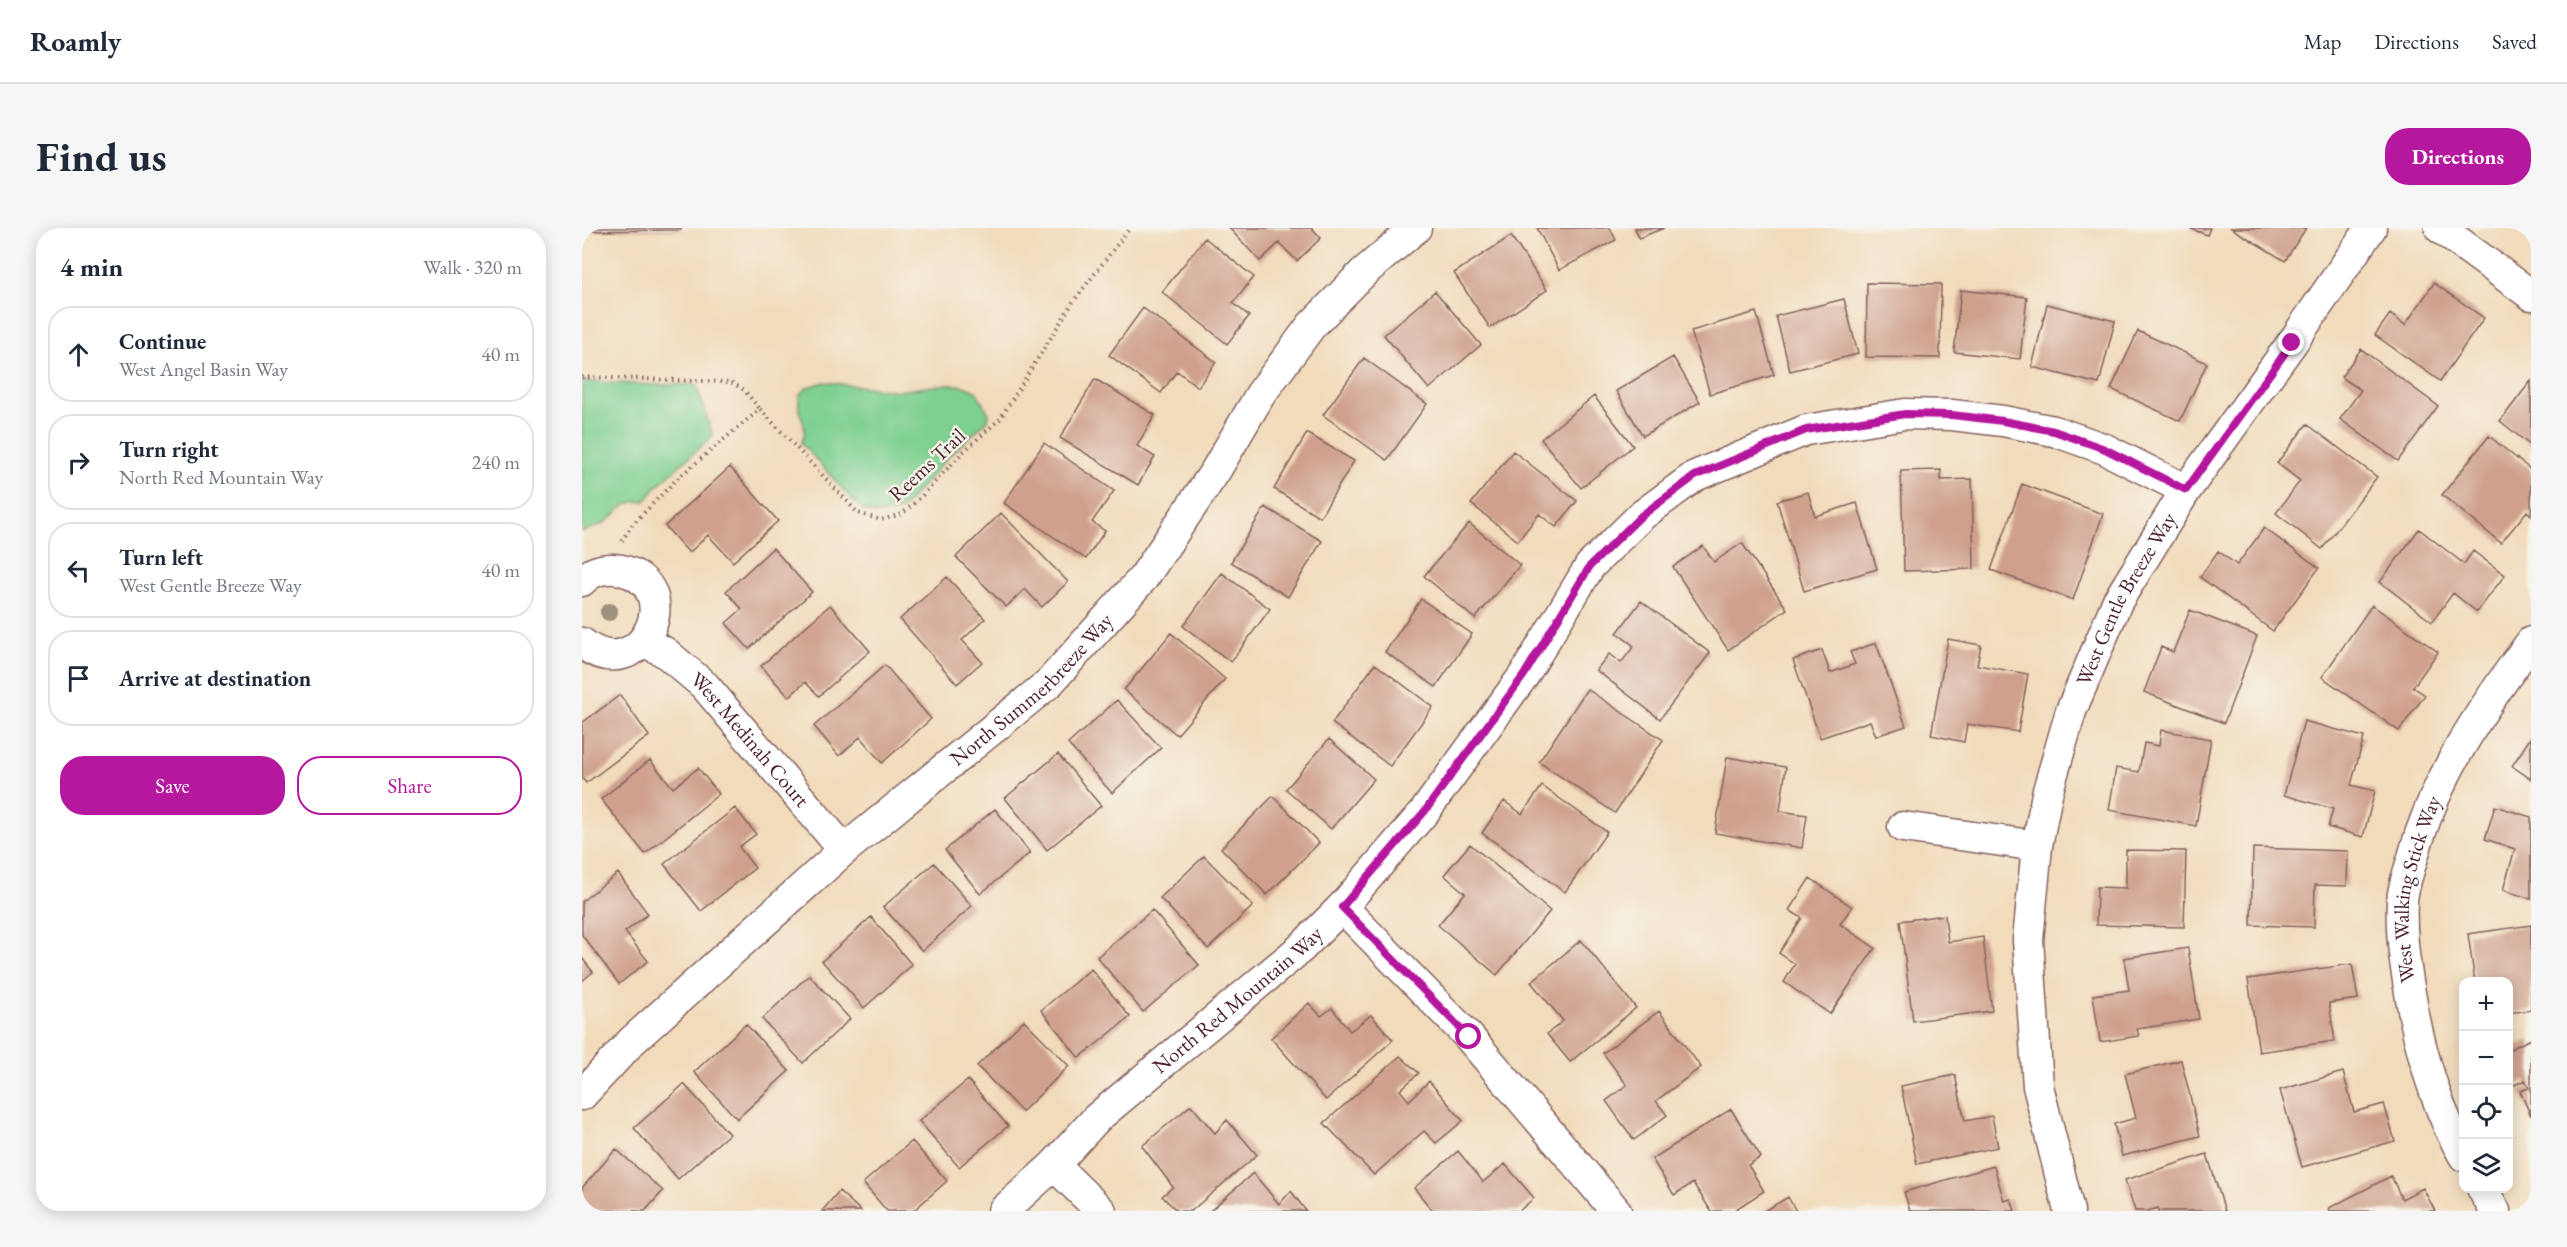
<!DOCTYPE html>
<html lang="en">
<head>
<meta charset="utf-8">
<style>
  :root { --surface:#fff; --page:#f6f6f7; --text:#1f2937; --muted:#747a83; --line:#e0e1e3; --accent:#b5179e }
  body { margin:0; font-family:"EB Garamond",serif; background:var(--page); color:var(--text) }
  .controls { position:absolute; right:18px; bottom:18px; display:grid; overflow:hidden; border-radius:12px; box-shadow:0 3px 15px #0003 }
  .controls button { width:54px; height:54px; display:grid; place-items:center; padding:0; border:0; border-bottom:2px solid var(--line); background:var(--surface); color:var(--text); font:30px sans-serif }
  .stop { position:absolute; width:18px; height:18px; margin:-14px; border:4px solid #b5179e; border-radius:50%; background:#fff }
  .stop.end { background:#b5179e; border-color:#fff; box-shadow:0 2px 6px #0008 }
  .list { margin:0; padding:0; list-style:none }
  h2 { display:flex; justify-content:space-between; align-items:center; height:78px; margin:0; padding:0 24px; font-size:26px }
  h2 small { font-size:20px; font-weight:400; color:var(--muted) }
  .list li { display:grid; grid-template-columns:39px 1fr auto; gap:18px; align-items:center; box-sizing:border-box; height:96px; margin:0 12px 12px; padding:0 12px; border:2px solid var(--line); border-radius:24px }
  .list b { display:block; font-size:22px; white-space:nowrap }
  .list p { margin:0; font-size:20px; white-space:nowrap; color:var(--muted) }
  .list em { font-size:20px; font-style:normal; color:var(--muted) }
  .actions { display:flex; gap:12px; padding:18px 24px }
  .actions a { flex:1; padding:14px 0; border:2px solid var(--accent); border-radius:24px; text-align:center; font-size:21px; color:var(--accent) }
  .actions .main { background:var(--accent); color:#fff }
  .icon { flex:none; width:33px; height:33px; fill:none; stroke:currentColor; stroke-width:2; stroke-linecap:round; stroke-linejoin:round }
  .map { position:relative; flex:none; width:1949px; height:983px; overflow:hidden; border-radius:24px }
  header { display:flex; align-items:center; gap:36px; box-sizing:border-box; height:84px; padding:0 30px; background:var(--surface); border-bottom:2px solid var(--line) }
  header strong { font-size:28px }
  nav { display:flex; gap:33px; margin-inline-start:auto; font-size:21px }
  .intro { display:flex; align-items:center; justify-content:space-between; box-sizing:border-box; height:144px; padding:0 36px }
  h1 { margin:0; font-size:42px }
  .button { padding:15px 27px; border-radius:24px; background:var(--accent); color:#fff; font-size:21px; font-weight:700 }
  main { display:flex; gap:36px; padding:0 36px }
  aside { flex:1; background:var(--surface); border-radius:24px; box-shadow:0 3px 15px #0003 }
  .map>svg:first-child { display:block }
  .green { fill:#7ed091; stroke:#64785e; stroke-width:1.5 }
  .building { fill:#cfa18d }
  .lines { fill:none; stroke-linecap:round; stroke-linejoin:round }
  .minor-casing { stroke:#84615d; stroke-width:33 }
  .path { stroke:#84615d; stroke-width:4; stroke-dasharray:1.5 4.5; stroke-linecap:butt }
  .minor { stroke:#fff; stroke-width:30 }
  .tree { fill:#9e917d }
  .route { stroke:#b5179e; stroke-width:8 }
  .labels { text-anchor:middle; stroke-width:5; stroke-linejoin:round; paint-order:stroke }
  .street-label { font-size:21px; fill:#4a1f2b; stroke:#f7f3e8 }
</style>
</head>
<body>
<header>
<strong>Roamly</strong>
<nav><a>Map</a><a>Directions</a><a>Saved</a></nav>
</header>
<div class="intro"><h1>Find us</h1><a class="button">Directions</a></div>
<main>
<aside>
<h2>4 min<small>Walk · 320 m</small></h2>
<ul class="list">
<li><svg class="icon" aria-label="ahead" viewBox="0 0 24 24"><path d="M12 20V5M6 11l6-6 6 6"/></svg><div><b>Continue</b><p>West Angel Basin Way</p></div><em>40 m</em></li>
<li><svg class="icon" aria-label="right" viewBox="0 0 24 24"><path d="M7 20v-9h11M14 6l5 5-5 5"/></svg><div><b>Turn right</b><p>North Red Mountain Way</p></div><em>240 m</em></li>
<li><svg class="icon" aria-label="left" viewBox="0 0 24 24"><path d="M17 20v-9H6M10 6l-5 5 5 5"/></svg><div><b>Turn left</b><p>West Gentle Breeze Way</p></div><em>40 m</em></li>
<li><svg class="icon" aria-label="arrive" viewBox="0 0 24 24"><path d="M6 21V4h12l-3 4 3 4H6"/></svg><div><b>Arrive at destination</b></div></li>
</ul>
<div class="actions"><a class="main">Save</a><a>Share</a></div>
</aside>
<div class="map">
<svg width="1949" height="983" viewBox="0 0 1949 983">
  <rect width="100%" height="100%" fill="#f7f3e8"/>
  <filter id="ink" filterUnits="userSpaceOnUse"><feTurbulence type="fractalNoise" baseFrequency=".0167" numOctaves="2"/><feDisplacementMap in="SourceGraphic" scale="12" xChannelSelector="R" yChannelSelector="G"/><feConvolveMatrix kernelMatrix="1 2 1 2 8 2 1 2 1" color-interpolation-filters="sRGB"/></filter>
  <filter id="wash" filterUnits="userSpaceOnUse"><feTurbulence type="fractalNoise" baseFrequency=".008" numOctaves="4" result="noise"/><feDisplacementMap in="SourceGraphic" scale="24" xChannelSelector="R" yChannelSelector="G"/><feGaussianBlur stdDeviation="1.35" result="paint"/><feColorMatrix in="noise" values="0 0 0 0 0 0 0 0 0 0 0 0 0 0 0 0 0 1.4 0 .05"/><feComposite in="paint" operator="in"/></filter>
  <g filter="url(#wash)">
    <rect width="100%" height="100%" fill="#f1dbbb"/>
    <!-- green -->
    <path class="green" d="M0,153L73,157L114,156L131,208L78,255L63,273C41,273 41,280 26,292C20,298 8,301 0,304Z
      M243,154L316,163L366,156L381,158L394,163L407,186L406,192L366,229L319,282L296,286L285,284L274,276L219,215C230,195 212,190 218,166L226,159Z"/>
    <g id="blocks">
      <!-- building -->
      <path class="building" d="M2,0H99V2L2,3Z
        M647,0H730L739,10L715,33L697,15L678,33Z
        M955,0H1028L1034,12L977,42Z
        M1053,0H1082L1057,10Z
        M1607,0H1628L1625,7Z
        M1649,0H1724L1703,33Z
        M929,8L965,62L908,100L872,45Z
        M623,10L672,49L651,75L667,88L645,116L580,64Z
        M1285,55L1359,56L1358,130L1284,129Z
        M1852,55L1902,90L1858,153L1793,107L1808,86L1823,97Z
        M1379,62L1445,69L1438,131L1372,124Z
        M853,63L899,117L847,161L802,107Z
        M1262,71L1276,126L1208,143L1194,88Z
        M1465,76L1533,93L1517,156L1450,139Z
        M561,80L634,134L616,159L595,143L579,165L527,127Z
        M1174,84L1192,147L1128,166L1109,103Z
        M1556,103L1625,135L1598,193L1529,161Z
        M1779,121L1856,178L1816,233L1758,191L1779,162L1759,149Z
        M1091,129L1118,174L1061,208L1034,163Z
        M782,130L845,176L805,232L741,187Z
        M513,151L573,187L555,218L573,229L556,257L478,210Z
        M1949,153V218L1918,193Z
        M1012,168L1051,218L999,260L959,211Z
        M1725,196L1795,249L1740,321L1694,285L1718,253L1695,235Z
        M725,205L772,233L738,289L692,261Z
        M1907,208L1949,242V287L1945,283L1919,315L1860,267Z
        M462,215L532,263L510,294L523,303L504,331L422,275Z
        M931,223L995,273L974,299L957,286L936,313L889,276Z
        M148,239L196,293L151,334L126,307L107,325L83,298Z
        M1359,242V252L1390,251L1392,341L1322,343L1319,243Z
        M1440,256L1521,286L1491,372L1409,342Z
        M1226,264L1233,288L1275,275L1295,341L1222,363L1195,273Z
        M683,279L740,313L706,369L649,334Z
        M419,285L486,354L460,379L443,361L424,379L374,329Z
        M887,295L938,337L893,391L842,348Z
        M1682,300L1737,340L1691,403L1618,349L1636,323L1655,337Z
        M1837,301L1882,336L1891,323L1923,347L1895,384L1871,365L1850,394L1798,354Z
        M1160,315L1205,381L1146,422L1091,339L1121,318L1132,334Z
        M191,320L230,364L167,421L144,395L160,381L144,363Z
        M640,345L688,381L649,434L601,398Z
        M365,349L403,391L380,412L400,434L375,456L318,391Z
        M839,371L890,406L854,459L803,424Z
        M1059,373L1128,425L1078,491L1014,442L1027,426L1039,435L1052,418L1035,405Z
        M248,377L288,423L237,468L223,454L207,469L179,438Z
        M1790,377L1856,424L1831,459L1843,467L1817,503L1740,449Z
        M1608,382L1675,408L1642,495L1562,464L1579,419L1591,424Z
        M589,405L643,451L595,507L542,462Z
        M1366,411L1399,417L1395,437L1446,446L1436,504L1385,496L1382,514L1349,507Z
        M1294,415L1324,498L1294,508L1288,493L1238,510L1211,432L1240,422L1248,445L1273,436L1268,424Z
        M793,436L851,479L808,538L750,495Z
        M303,437L349,491L300,535L278,509L257,528L232,498Z
        M1005,461L1081,512L1033,585L957,534Z
        M38,467L67,508L4,555L0,550V495Z
        M535,472L579,520L530,565L486,516Z
        M1722,493L1782,509L1769,557L1793,563L1781,609L1746,599L1751,581L1702,567Z
        M1579,502L1629,511L1614,598L1527,582L1534,540L1557,544L1562,515L1577,518Z
        M1949,509V551L1930,538Z
        M747,511L792,551L749,601L704,561Z
        M476,526L519,578L465,622L423,570Z
        M1145,529L1204,539L1198,583L1225,587L1220,620L1133,605Z
        M68,532L91,560L116,540L137,566L63,626L19,571Z
        M960,558L1025,604L983,664L900,605L922,573L940,586Z
        M691,568L737,615L685,667L639,620Z
        M1913,578L1949,589V671L1921,662L1933,621L1903,611Z
        M153,580L174,606L157,619L173,640L119,683L82,636Z
        M413,581L448,625L398,666L363,622Z
        M888,616L968,683L915,747L856,697L883,665L862,647Z
        M1671,620L1766,623L1765,658L1733,657L1732,699L1669,697Z
        M1544,622L1604,623L1602,699L1514,697L1515,659L1544,660Z
        M622,628L671,678L626,721L578,670Z
        M352,635L390,678L340,723L301,679Z
        M36,645L66,686L43,704L66,733L37,756L0,707V673Z
        M1228,650L1270,679L1258,696L1293,720L1248,786L1202,754L1213,736L1197,725L1220,690L1207,682Z
        M570,682L617,737L561,784L515,729Z
        M1363,687L1366,714L1401,709L1410,783L1331,793L1318,693Z
        M289,689L330,737L282,780L240,733Z
        M1949,697V782L1926,785V754H1893L1886,706Z
        M999,712L1054,780L988,834L965,806L981,793L949,754Z
        M1606,720L1617,791L1555,801L1557,808L1518,814L1511,767L1547,762L1542,730Z
        M0,730L11,744L0,753Z
        M1770,736L1776,771L1747,775L1753,813L1677,824L1666,751Z
        M509,741L548,789L497,830L459,782Z
        M227,747L268,791L221,835L180,791Z
        M727,775L739,788L750,780L768,803L789,787L811,812L744,872L689,810Z
        M1077,783L1119,839L1074,873L1085,887L1052,912L1024,873L1045,857L1021,825Z
        M442,792L487,838L440,884L395,838Z
        M164,796L207,843L155,891L112,844Z
        M1949,811V888L1938,863L1947,860L1943,852L1926,860V822Z
        M818,828L837,845L818,862L827,873L847,853L881,893L854,915L842,903L792,947L742,895Z
        M1599,832L1618,908L1540,928L1532,896L1554,890L1543,846Z
        M1761,844L1772,884L1802,876L1813,913L1720,939L1698,862Z
        M1373,847L1383,893L1410,888L1416,919L1335,936L1319,858Z
        M386,852L426,898L377,939L337,893Z
        M102,856L147,906L96,951L52,900Z
        M609,877L633,905L645,892L675,927L609,983H595L580,968L591,959L560,918Z
        M1149,881L1179,929L1166,937L1182,963L1151,983H1129L1111,955L1092,967L1070,931Z
        M330,913L365,953L331,983H305L281,955Z
        M34,921L81,963L63,983H7L0,977V960Z
        M876,923L901,954L923,936L952,970L937,983H851L832,960Z
        M1625,926L1643,983H1577L1576,980L1566,983H1553L1543,952Z
        M1412,938L1422,973L1429,971L1433,983H1328L1322,964Z
        M671,945L697,976L709,963L724,983H628Z
        M1809,948L1820,971L1841,960L1853,983H1748L1747,980Z
        M257,963L279,983H240Z
        M1206,969L1214,983H1182Z"/>
    </g>
  </g>
  <g filter="url(#ink)">
    <use href="#blocks" fill-opacity="0" stroke="#84615d" stroke-width="1.5"/>
    <g class="lines">
      <!-- minor casing -->
      <g class="minor-casing">
        <g id="minor">
          <path d="M1858,0L1949,67"/>
          <path d="M0,353C10,342 25,339 39,342C107,357 60,463 0,415"/>
          <path id="s1" d="M62,413L84,425L123,458L262,622"/>
          <path d="M1321,599L1455,618"/>
          <path d="M760,679L887,809L1034,983"/>
          <path id="s2" d="M0,867L50,813L262,622L467,455L562,349L634,242L678,167L729,98L781,45L834,0"/>
          <path id="s3" d="M1882,928C1856,884 1842,836 1832,787C1825,749 1818,712 1820,673C1821,658 1827,643 1831,629C1853,549 1900,480 1949,414"/>
          <path d="M472,937L519,983"/>
          <path d="M1900,960L1913,983"/>
          <path id="s4" d="M421,983L472,937L515,890L719,720L760,679L843,583L942,447L1008,338L1059,288L1113,248L1224,202L1323,186L1370,187L1421,193L1472,203L1523,221L1604,262"/>
          <path id="s5" d="M1487,983L1456,858L1446,712L1455,618L1465,566L1489,483L1535,374L1604,262L1710,115L1789,0"/>
        </g>
      </g>
      <!-- path -->
      <path class="path" d="M0,149L149,154L162,162L178,181
        M40,313L49,298L96,250L178,181L276,285L299,292L320,286L338,270L380,225L418,191L491,74L548,0"/>
      <!-- minor -->
      <use href="#minor" class="minor"/>
    </g>
    <!-- trees -->
    <circle class="tree" cx="27" cy="384" r="9"/>
  </g>
  <g class="lines" filter="url(#ink)">
    <!-- route -->
    <path class="route" d="M887,809L760,679L843,583L942,447L1008,338L1059,288L1113,248L1224,202L1323,186L1370,187L1421,193L1472,203L1523,221L1604,262L1710,115"/>
  </g>
  <g class="labels">
    <!-- street labels -->
    <g class="street-label">
      <text transform="translate(345 237) rotate(-43)" y="7">Reems Trail</text>
      <text dy="7" stroke="none"><textPath href="#s5" startOffset="634">West Gentle Breeze Way</textPath></text>
      <text dy="7" stroke="none"><textPath href="#s2" startOffset="606">North Summerbreeze Way</textPath></text>
      <text dy="7" stroke="none"><textPath href="#s1" startOffset="146">West Medinah Court</textPath></text>
      <text dy="7" stroke="none"><textPath href="#s3" startOffset="279">West Walking Stick Way</textPath></text>
      <text dy="7" stroke="none"><textPath href="#s4" startOffset="316">North Red Mountain Way</textPath></text>
    </g>
  </g>
</svg>
<div class="controls">
<button>+</button>
<button>−</button>
<button><svg class="icon" aria-label="locate" viewBox="0 0 24 24"><circle cx="12" cy="12" r="6"/><path d="M12 2v4M12 18v4M2 12h4M18 12h4"/></svg></button>
<button><svg class="icon" aria-label="layers" viewBox="0 0 24 24"><path d="M12 4l9 5-9 5-9-5zM3 14l9 5 9-5"/></svg></button>
</div>
<div class="stop" style="left:887px;top:809px"></div>
<div class="stop end" style="left:1710px;top:115px"></div>
</div>
</main>
</body>
</html>
